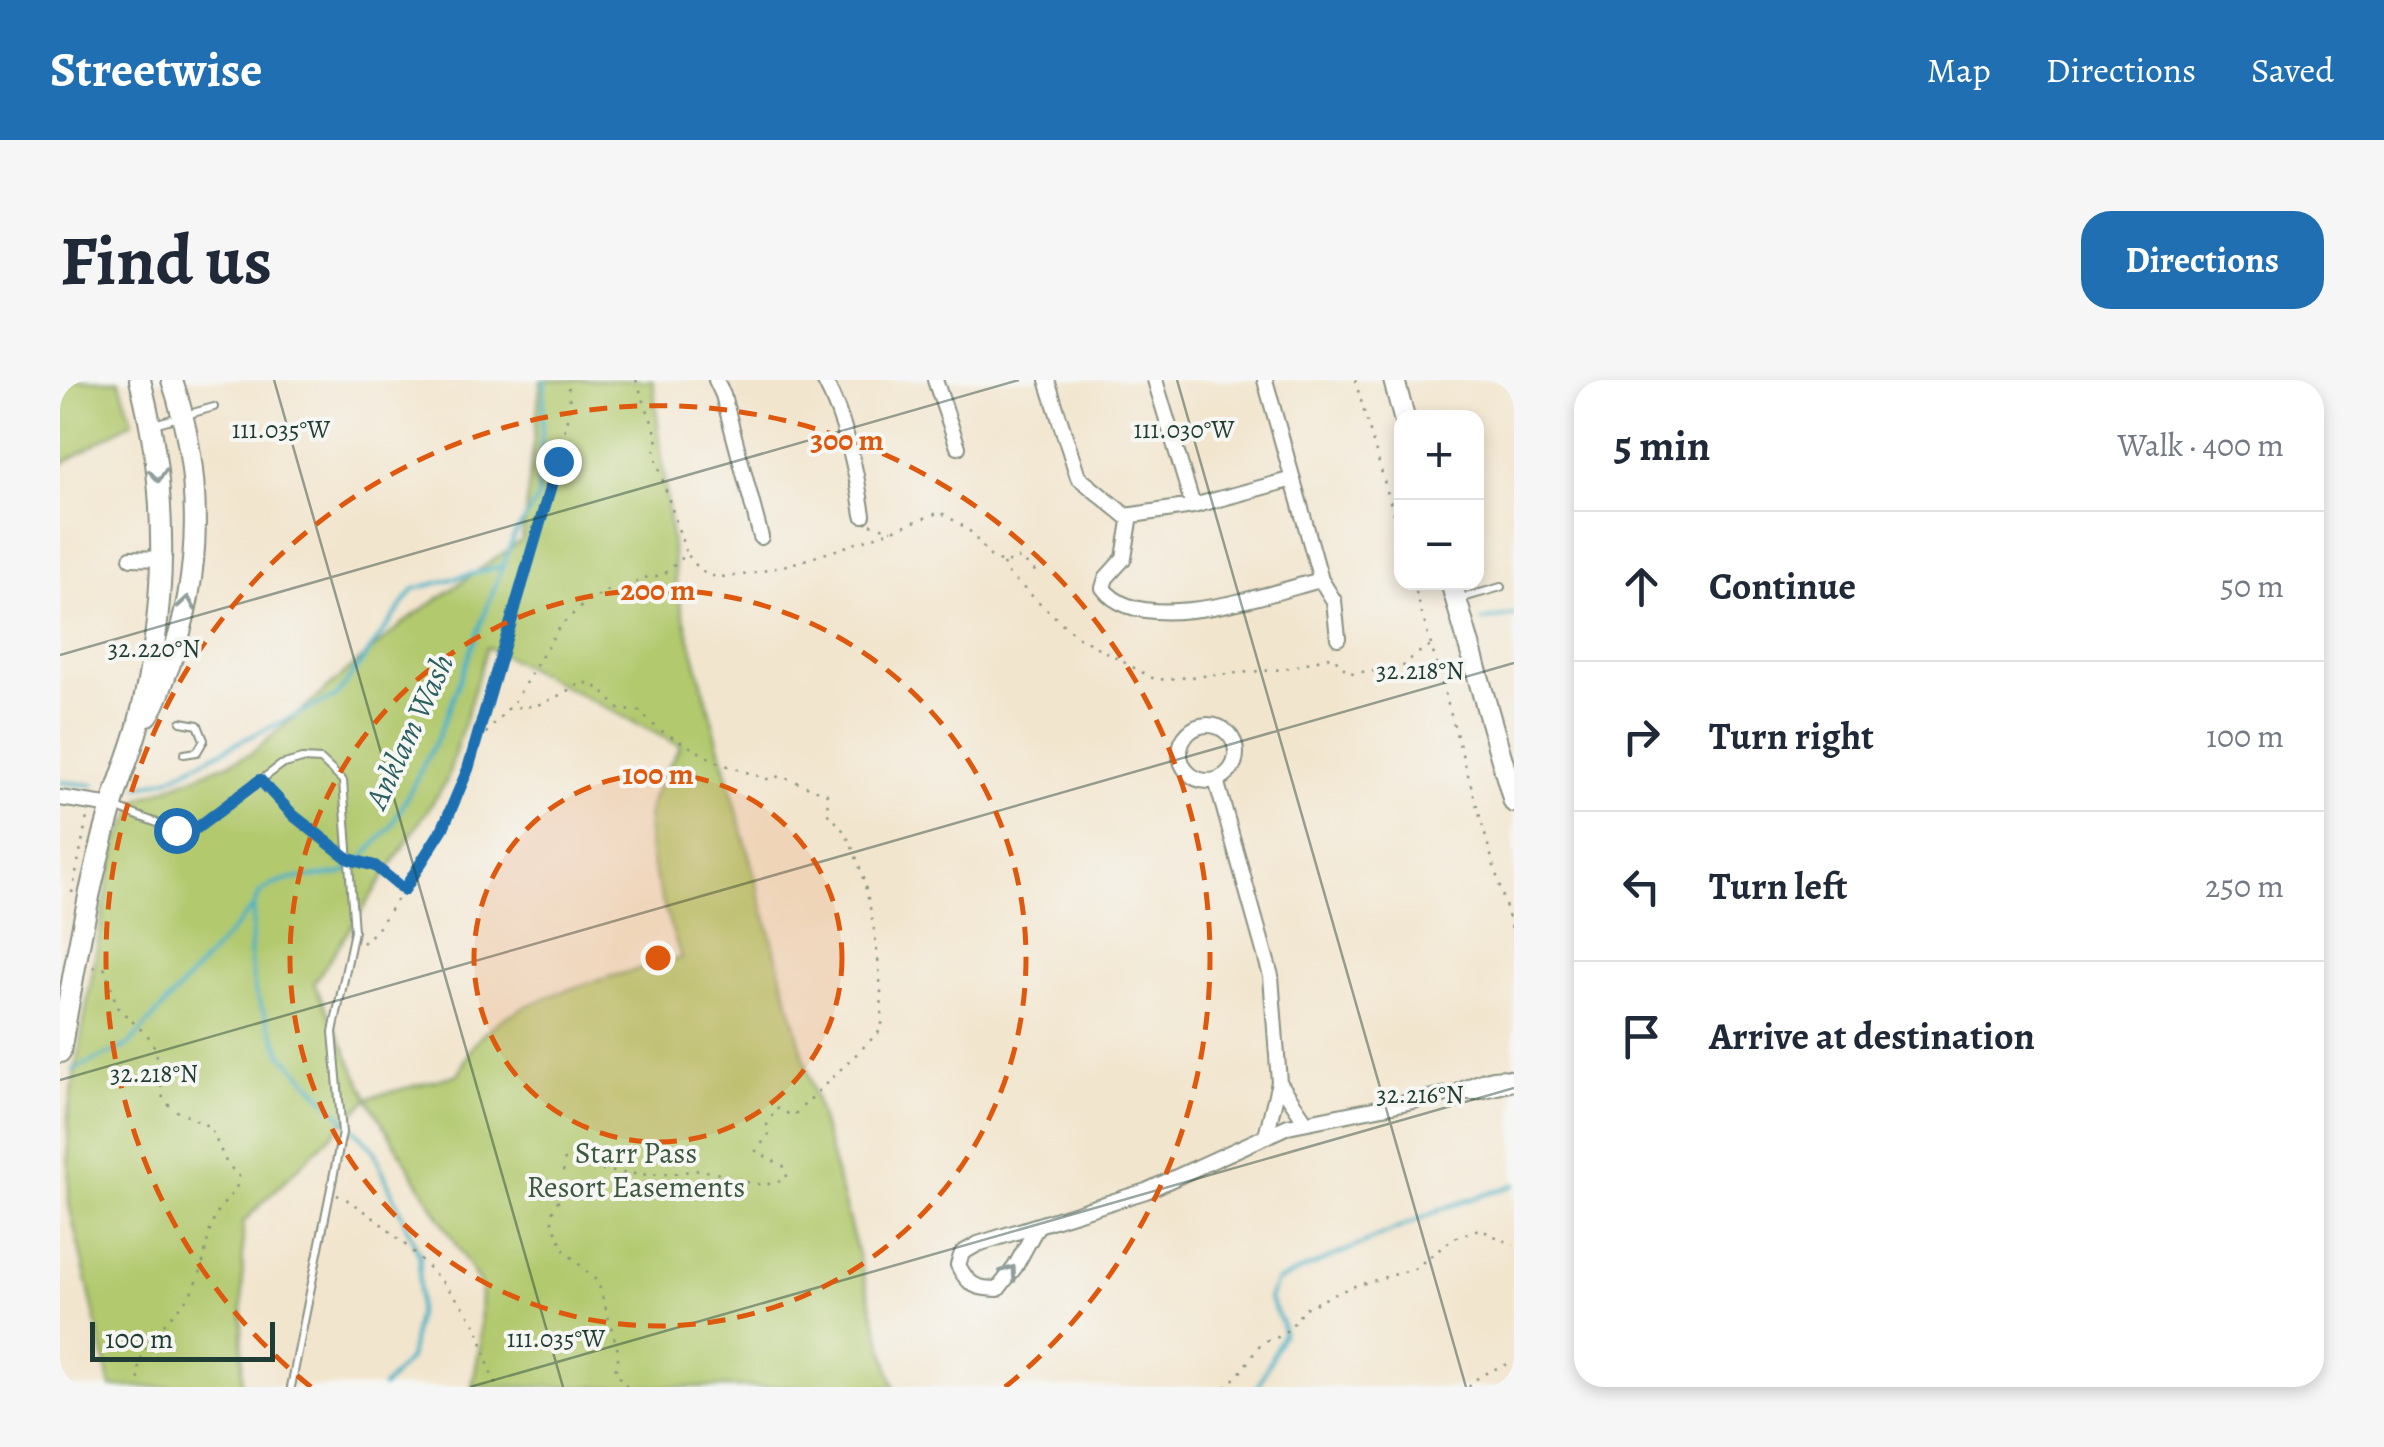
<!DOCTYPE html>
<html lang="en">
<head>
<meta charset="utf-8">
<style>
  :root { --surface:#fff; --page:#f6f6f7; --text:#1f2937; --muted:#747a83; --line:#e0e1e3; --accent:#1f6fb2 }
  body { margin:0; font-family:Alegreya,serif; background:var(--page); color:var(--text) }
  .controls { position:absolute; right:30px; top:30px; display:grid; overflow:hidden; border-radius:20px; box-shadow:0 5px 15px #0003 }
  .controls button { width:90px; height:90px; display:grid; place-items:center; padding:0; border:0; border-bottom:2px solid var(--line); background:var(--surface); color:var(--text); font:50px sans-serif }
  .scale { position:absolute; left:30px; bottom:25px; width:185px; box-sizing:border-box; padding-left:10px; border:5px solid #1f3d34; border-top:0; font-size:28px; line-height:35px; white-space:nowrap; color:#1f3d34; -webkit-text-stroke:8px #f6f6f2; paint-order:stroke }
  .stop { position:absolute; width:30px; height:30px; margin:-22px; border:8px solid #1f6fb2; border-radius:50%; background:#fff }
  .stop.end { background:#1f6fb2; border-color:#fff; box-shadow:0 2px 10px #0008 }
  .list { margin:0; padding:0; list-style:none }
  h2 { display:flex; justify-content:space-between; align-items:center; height:130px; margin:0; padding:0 40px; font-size:42px }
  h2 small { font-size:32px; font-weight:400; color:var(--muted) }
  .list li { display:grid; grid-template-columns:65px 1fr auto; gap:30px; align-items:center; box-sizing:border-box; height:150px; padding:0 40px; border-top:2px solid var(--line) }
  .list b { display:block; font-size:38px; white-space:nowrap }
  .list em { font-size:32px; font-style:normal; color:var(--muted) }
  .icon { flex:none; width:55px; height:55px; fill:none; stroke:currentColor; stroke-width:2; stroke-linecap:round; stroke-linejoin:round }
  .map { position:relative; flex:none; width:1454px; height:1007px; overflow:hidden; border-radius:30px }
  header { display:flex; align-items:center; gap:60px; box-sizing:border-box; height:140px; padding:0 50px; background:var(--accent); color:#fff }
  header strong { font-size:48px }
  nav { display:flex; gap:55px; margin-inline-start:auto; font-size:35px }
  .intro { display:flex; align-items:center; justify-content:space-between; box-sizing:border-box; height:240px; padding:0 60px }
  h1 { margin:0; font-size:70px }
  .button { padding:25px 45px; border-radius:30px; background:var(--accent); color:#fff; font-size:35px; font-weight:700 }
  main { display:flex; gap:60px; padding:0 60px }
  aside { flex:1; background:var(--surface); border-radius:30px; box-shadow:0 5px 15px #0003 }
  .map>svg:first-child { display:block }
  .green { fill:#b2c96e; stroke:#688351; stroke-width:2.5; fill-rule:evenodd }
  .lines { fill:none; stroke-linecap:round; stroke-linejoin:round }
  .stream { stroke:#47b1c5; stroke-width:4 }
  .lane-casing { stroke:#889181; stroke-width:10 }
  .street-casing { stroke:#889181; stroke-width:18 }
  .secondary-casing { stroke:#889181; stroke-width:24 }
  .path { stroke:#889181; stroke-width:2.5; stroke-dasharray:2.5 8; stroke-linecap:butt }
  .lane { stroke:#fff; stroke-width:6 }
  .street { stroke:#fff; stroke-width:14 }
  .secondary { stroke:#fff; stroke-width:20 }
  .oneway { stroke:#8f9e9a }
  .route { stroke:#1f6fb2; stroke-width:12 }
  .ticks { fill:none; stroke:#1f3d34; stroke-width:2.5; stroke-opacity:0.45 }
  .ring { fill:none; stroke:#de580e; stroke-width:5; stroke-dasharray:18 12 }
  .labels { text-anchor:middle; stroke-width:8; stroke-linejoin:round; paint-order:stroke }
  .park-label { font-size:30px; fill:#3c5940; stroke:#f6f6f2 }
  .water-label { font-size:32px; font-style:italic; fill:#2b6060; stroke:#f6f6f2 }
  .ticks-label { font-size:25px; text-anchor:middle; fill:#1f3d34; stroke:#f6f6f2; stroke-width:8; stroke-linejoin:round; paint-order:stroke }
  .centre { fill:#de580e; stroke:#f6f6f2; stroke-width:5 }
  .ring-label { font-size:30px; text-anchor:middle; font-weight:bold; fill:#de580e; stroke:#f6f6f2; stroke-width:8; stroke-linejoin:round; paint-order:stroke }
</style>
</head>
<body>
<header>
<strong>Streetwise</strong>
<nav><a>Map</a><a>Directions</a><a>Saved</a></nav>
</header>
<div class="intro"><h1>Find us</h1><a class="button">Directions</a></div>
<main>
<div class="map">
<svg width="1454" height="1007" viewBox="0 0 1454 1007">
  <rect width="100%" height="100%" fill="#f6f6f2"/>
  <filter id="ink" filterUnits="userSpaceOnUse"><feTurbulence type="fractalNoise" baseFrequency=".01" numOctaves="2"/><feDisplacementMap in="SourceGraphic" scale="20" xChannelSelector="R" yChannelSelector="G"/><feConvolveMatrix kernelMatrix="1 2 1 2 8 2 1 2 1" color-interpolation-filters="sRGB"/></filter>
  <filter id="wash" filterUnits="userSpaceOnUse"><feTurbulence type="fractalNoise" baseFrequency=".0048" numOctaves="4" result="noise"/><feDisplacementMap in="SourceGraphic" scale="40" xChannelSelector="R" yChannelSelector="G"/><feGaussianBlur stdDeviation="2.25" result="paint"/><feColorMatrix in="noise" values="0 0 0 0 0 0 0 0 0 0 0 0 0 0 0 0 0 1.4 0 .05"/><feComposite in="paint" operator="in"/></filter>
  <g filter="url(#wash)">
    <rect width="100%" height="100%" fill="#f2e5ce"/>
    <!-- green -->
    <path class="green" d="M0,0H59L73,41L0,85Z
      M481,0H593L617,211L834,1007H412L420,966L421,906L308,719L183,842L182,1007H51L9,824L8,732L51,487L59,460L80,419L191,374L346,241L462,160ZM427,267L620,366C611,385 596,403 591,423C578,467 608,534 621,578C563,595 449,615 413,666C407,674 403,685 399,694L308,718L254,603L386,402Z"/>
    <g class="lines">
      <!-- stream -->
      <path class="stream" d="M1422,241L1454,235
        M0,402L34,405
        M79,407L110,398L181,361L277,316L354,209L442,186
        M13,690L69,665L192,528
        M323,1007L349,979L358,930L360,877L313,769L222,674L195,612L190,578L194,525L200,513L213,505L231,499L281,494L295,486L332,446L379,355L454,156L478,118L485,0
        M1198,1007L1223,953L1222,943L1209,918L1217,901L1387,827L1454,805"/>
    </g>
  </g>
  <g filter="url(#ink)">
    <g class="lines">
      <!-- lane casing -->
      <g class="lane-casing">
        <path id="lane" d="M94,44L154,27
          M1399,219L1441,207
          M121,342L138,345L144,360L137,372L124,374
          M57,428L116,450L137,448L221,385L242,379L261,380L283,401L294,551L273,652L282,753L231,1007"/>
      </g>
      <!-- street casing -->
      <g class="street-casing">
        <path id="street" d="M656,0L663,15L701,157
          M764,0C786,41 796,90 803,135
          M875,0L898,67
          M987,0L1018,97L1066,136L1133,126L1233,99
          M1095,0L1133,126
          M1205,0L1261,200L1274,221L1278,258
          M1071,135L1064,178L1046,198L1043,208C1080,259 1209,213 1261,200
          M71,178L101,179
          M1120 373a28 28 0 1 1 56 0a28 28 0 1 1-56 0Z
          M1156,400L1211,596L1219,702L1246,742
          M0,418L52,426
          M1454,699C1435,693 1415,703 1398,712H1416L1454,703
          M1206,756L1219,702
          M978,845L955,887L938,909C916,909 908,905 898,885L902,873L918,864L1086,811L1228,746L1398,712"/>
      </g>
      <!-- secondary casing -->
      <g class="secondary-casing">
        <path id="secondary" d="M1334,0L1344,38
          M1391,202L1454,422
          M88,335C98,322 102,302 109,286C143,195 143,92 112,0
          M0,672C14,590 28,507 52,426C59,399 71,373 78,346C107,233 110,114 80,0"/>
      </g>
      <!-- path -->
      <path class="path" d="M576,0L598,58L594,73L626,173
        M1295,0L1342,163
        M811,144L832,150
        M943,184L947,193L1015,255L1096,300L1225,289L1272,276L1289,293L1340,289L1356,274L1371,266
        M1353,202L1454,556
        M447,329C458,327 470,327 480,324C526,308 518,283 561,331L578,330L598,349L659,383L707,399L721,396L767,414L768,434C771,439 776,441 779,445C811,484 823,599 822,649L733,736L716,728L707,745L710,753L696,771L725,787L727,797C701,815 672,794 645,791C632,789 618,794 605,794C572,796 535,792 505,778L500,817L493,830L492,841L504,870L538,902L559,974L555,992L567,1007
        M416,357L426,353L454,322L500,246L525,223L549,210L564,209L584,198L603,195L627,174C633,181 640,192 649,195C684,208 839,148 880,132L908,149L930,176L943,184L960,178L976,192
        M208,409L233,437L277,469
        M301,482L315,487L344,509
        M12,513L27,437
        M303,563L317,550L383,448L408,389L498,81L510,25L508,0
        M33,587L46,589L57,627L90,658L96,670L103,719L113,729L150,747L167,784L179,796C179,812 163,821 156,835C144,859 147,885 133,909C112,944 71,961 80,1007
        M277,815C313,828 400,913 417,948C426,967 426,987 437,1007
        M1165,1007L1179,994L1202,962L1218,957L1230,948L1245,928L1291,907L1354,889L1394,858L1419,849L1454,865
        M1409,1007C1417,994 1440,987 1454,982"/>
      <!-- lane -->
      <use href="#lane" class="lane"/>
      <!-- street -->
      <use href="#street" class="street"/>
      <!-- secondary -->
      <use href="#secondary" class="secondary"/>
    </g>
    <!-- one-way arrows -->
    <defs><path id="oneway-chevron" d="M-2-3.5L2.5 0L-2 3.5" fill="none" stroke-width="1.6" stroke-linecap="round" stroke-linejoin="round" transform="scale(2.5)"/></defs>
    <g class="oneway">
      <use href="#oneway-chevron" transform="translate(98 95) rotate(85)"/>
      <use href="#oneway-chevron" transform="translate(127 223) rotate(-81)"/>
      <use href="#oneway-chevron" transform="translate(950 892) rotate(-55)"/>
    </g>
  </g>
  <g class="lines" filter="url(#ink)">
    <!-- route -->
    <path class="route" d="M116,450L137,448L200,400L234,436L289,479L315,486L344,510L383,448L408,389L498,81"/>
  </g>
  <!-- ticks -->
  <path class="ticks" d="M214,0L503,1007M1117,0L1406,1007M0,275L959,0M0,700L1454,283M410,1007L1454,708"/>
  <!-- distance rings -->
  <circle cx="598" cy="578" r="184" fill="#de580e" fill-opacity=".12"/>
  <g class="ring">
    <circle cx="598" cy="578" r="184"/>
    <circle cx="598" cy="578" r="368"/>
    <path d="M251 1007A552 552 0 1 1 945 1007"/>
  </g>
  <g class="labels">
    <!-- park labels -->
    <g class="park-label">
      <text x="576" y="783">Starr Pass<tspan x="576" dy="34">Resort Easements</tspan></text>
    </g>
    <!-- water labels -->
    <g class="water-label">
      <text transform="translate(349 351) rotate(-65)" y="11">Anklam Wash</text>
    </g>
  </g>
  <g class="ticks-label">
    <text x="221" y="58">111.035°W</text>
    <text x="1124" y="58">111.030°W</text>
    <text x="94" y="277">32.220°N</text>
    <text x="1360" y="299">32.218°N</text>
    <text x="94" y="702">32.218°N</text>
    <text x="1360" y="723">32.216°N</text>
    <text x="496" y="967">111.035°W</text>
  </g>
  <circle cx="598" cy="578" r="15" class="centre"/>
  <g class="ring-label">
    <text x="787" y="70">300 m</text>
    <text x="598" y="220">200 m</text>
    <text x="598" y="404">100 m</text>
  </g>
</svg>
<div class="controls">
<button>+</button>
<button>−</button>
</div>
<div class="scale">100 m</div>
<div class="stop" style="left:116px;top:450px"></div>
<div class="stop end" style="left:498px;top:81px"></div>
</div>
<aside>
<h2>5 min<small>Walk · 400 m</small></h2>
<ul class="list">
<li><svg class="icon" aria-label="ahead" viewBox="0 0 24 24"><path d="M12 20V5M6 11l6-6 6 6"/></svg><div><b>Continue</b></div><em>50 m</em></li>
<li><svg class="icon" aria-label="right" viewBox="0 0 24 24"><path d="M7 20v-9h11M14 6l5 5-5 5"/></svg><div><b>Turn right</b></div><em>100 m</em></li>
<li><svg class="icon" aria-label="left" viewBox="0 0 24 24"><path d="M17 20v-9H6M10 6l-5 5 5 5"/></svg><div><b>Turn left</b></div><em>250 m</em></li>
<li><svg class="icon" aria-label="arrive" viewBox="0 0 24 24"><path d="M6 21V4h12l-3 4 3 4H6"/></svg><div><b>Arrive at destination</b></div></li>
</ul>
</aside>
</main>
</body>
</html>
